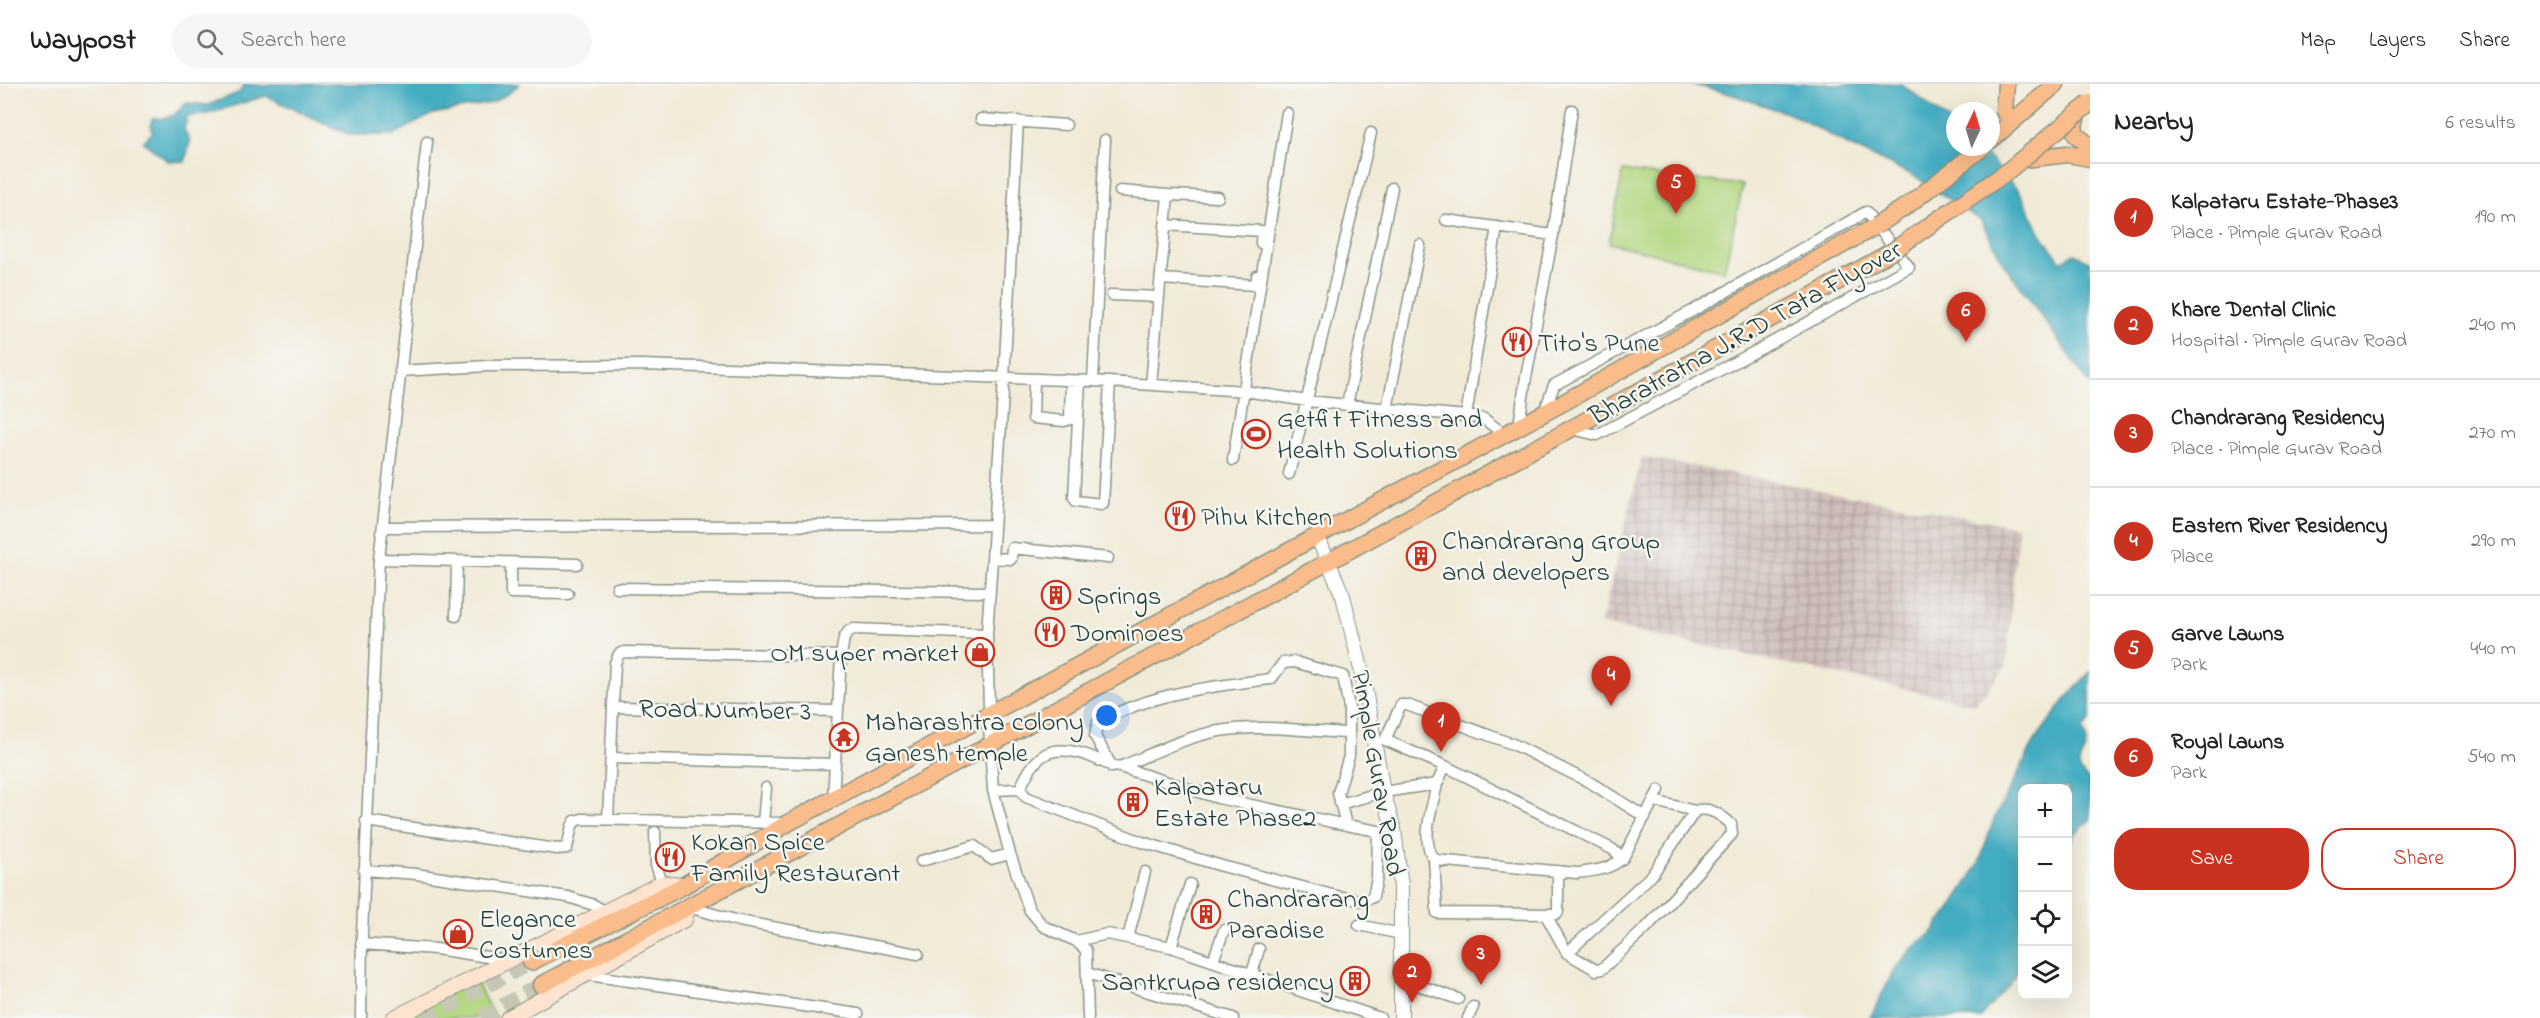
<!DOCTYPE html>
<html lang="en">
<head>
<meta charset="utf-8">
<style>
  :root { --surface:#fff; --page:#f6f6f6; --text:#222; --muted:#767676; --line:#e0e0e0; --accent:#c8321e }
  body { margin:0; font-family:"Indie Flower",sans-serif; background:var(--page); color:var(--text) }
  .controls { position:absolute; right:18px; bottom:18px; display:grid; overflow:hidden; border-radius:12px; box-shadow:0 6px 24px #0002 }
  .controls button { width:54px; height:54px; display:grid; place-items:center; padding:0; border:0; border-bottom:2px solid var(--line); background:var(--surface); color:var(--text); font:30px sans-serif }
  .compass { position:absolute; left:1946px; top:18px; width:54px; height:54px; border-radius:50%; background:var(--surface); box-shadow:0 6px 24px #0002; rotate:4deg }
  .you { position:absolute; left:1107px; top:632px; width:21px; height:21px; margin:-15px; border:4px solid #fff; border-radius:50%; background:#1a73e8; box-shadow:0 0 0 9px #1a73e833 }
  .badge { display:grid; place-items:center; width:39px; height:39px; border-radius:50%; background:var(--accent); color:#fff; font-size:20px; font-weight:700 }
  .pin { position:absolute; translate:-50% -50px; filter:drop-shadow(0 2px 3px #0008) }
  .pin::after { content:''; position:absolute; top:32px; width:21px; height:18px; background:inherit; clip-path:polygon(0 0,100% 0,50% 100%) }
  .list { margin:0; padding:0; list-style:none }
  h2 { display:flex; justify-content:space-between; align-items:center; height:78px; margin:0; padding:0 24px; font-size:26px }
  h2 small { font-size:20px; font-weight:400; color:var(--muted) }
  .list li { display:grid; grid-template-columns:39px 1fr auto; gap:18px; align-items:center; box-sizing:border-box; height:108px; padding:0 24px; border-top:2px solid var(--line) }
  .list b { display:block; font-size:22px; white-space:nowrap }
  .list p { margin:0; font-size:20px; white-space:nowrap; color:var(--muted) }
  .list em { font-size:20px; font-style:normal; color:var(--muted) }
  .actions { display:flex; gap:12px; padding:18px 24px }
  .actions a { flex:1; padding:14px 0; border:2px solid var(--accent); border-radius:24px; text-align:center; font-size:21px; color:var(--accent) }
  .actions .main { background:var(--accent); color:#fff }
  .icon { flex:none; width:33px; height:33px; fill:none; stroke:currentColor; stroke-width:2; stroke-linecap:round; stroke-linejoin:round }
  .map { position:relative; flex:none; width:2090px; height:934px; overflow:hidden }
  header { display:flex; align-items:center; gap:36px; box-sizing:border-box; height:84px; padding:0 30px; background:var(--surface); border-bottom:2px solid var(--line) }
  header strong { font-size:28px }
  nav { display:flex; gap:33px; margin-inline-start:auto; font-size:21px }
  .search { width:420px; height:54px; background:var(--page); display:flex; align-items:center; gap:15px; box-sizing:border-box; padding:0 21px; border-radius:33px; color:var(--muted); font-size:22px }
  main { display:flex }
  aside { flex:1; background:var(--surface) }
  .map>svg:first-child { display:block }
  .industrial { fill:url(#industrial-grid) }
  .green { fill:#b2d781; stroke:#688a5a; stroke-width:1.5 }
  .water { fill:#42acc1; stroke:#30747a; stroke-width:1.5 }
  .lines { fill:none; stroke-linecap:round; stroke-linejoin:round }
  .primary-tunnel { stroke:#c7c7b6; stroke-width:16; stroke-dasharray:16 8; stroke-linecap:butt }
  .minor-casing { stroke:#889486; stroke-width:13 }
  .tertiary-casing { stroke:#889486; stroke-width:16 }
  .secondary-casing { stroke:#889486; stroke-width:17 }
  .primary-casing { stroke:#889486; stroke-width:19 }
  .minor { stroke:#fff; stroke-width:10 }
  .tertiary { stroke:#fff; stroke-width:14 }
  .secondary { stroke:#fde4d0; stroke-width:15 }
  .primary { stroke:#f9bc8a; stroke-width:16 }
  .primary-bridge-casing { stroke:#889486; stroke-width:19; stroke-linecap:butt }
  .primary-bridge { stroke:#f9bc8a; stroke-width:16 }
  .labels { text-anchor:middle; stroke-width:5; stroke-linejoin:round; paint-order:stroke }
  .street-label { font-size:27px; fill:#1f3d34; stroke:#f6f6f2 }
  .poi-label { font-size:27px; fill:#1f3d34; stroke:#f6f6f2; text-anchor:start }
</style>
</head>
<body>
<header>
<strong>Waypost</strong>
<div class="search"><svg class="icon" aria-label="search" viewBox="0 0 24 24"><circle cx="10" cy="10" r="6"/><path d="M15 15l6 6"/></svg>Search here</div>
<nav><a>Map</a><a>Layers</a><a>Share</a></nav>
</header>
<main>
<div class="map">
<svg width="2090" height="934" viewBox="0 0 2090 934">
  <defs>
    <pattern id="industrial-grid" width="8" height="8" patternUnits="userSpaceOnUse" patternTransform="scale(1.5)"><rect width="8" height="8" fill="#d0c0bc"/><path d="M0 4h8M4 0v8" fill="none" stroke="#a89d9a"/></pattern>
  </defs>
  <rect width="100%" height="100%" fill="#f6f6f2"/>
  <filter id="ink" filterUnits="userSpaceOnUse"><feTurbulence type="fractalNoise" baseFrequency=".0167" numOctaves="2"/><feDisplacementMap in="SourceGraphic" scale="12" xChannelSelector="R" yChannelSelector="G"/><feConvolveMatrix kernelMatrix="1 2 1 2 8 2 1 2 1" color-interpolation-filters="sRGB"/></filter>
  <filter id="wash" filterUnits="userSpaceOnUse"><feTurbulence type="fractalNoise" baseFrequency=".008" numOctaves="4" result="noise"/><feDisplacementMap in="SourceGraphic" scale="24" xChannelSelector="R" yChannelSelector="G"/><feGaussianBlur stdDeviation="1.35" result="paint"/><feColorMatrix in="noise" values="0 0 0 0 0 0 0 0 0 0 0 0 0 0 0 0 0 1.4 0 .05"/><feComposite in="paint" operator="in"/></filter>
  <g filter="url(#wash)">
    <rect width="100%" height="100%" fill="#f1ead7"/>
    <!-- industrial -->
    <path class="industrial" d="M1642,373L2018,443L2006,583L1975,620L1601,540Z"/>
    <!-- green -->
    <path class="green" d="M1623,87L1743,101L1724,187L1609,159Z
      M476,896L493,932L490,934H399Z"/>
    <!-- water -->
    <path class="water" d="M244,0L267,2L269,0H294L298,2L299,0H519L511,8L492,19L433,30L393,51H350L266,12L204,31L188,32L184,45L190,58L185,78L168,77L143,58L152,49L151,37L154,34C169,36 176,31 186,19L208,21L240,8Z
      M1690,0H1902L1955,42V63H1979L2021,110L2041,150L2061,178L2074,169L2090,178V301L2003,178L1981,137L1914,92L1850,62L1795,32L1727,9Z
      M2090,588V637L2083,644C2084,649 2086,654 2086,658C2087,673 2067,680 2090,696V736L2074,751L2068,763V704H2022V877L2014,895L1980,934H1870L1894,886L1911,866L1932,849L1951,824L1979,779L1994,735L2036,655L2065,616Z"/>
  </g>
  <g filter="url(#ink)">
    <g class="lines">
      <!-- primary-tunnel -->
      <path class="primary-tunnel" d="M424,934L531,878
        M482,934L541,901"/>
      <!-- minor casing -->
      <g class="minor-casing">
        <path id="minor" d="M981,35L1066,41
          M1018,37L1004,295L987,550L990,662L993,706L1010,770L1029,825L1043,842L1076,857L1086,866L1088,934
          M1120,107L1168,111L1151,301
          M1168,111L1218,113
          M1446,136L1553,151
          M1165,141L1262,147L1261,159
          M1161,195L1256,201L1257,192
          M1112,211L1159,213
          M400,287L488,282L642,281L1093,297L1245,307L1307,317L1466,332L1484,335L1504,350
          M1034,296L1033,334L1064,337L1070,335L1071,297
          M1080,297L1074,414L1076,417L1101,420L1103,419L1110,298
          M1093,297L1105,56
          M1347,321L1392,104
          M1387,325L1420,161
          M1544,329L1554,301L1694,226L1866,128L1909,183L1760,265L1597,351L1572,345
          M1466,332L1497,143
          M1519,342L1525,299L1553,151L1572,26
          M1233,376L1287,29
          M1289,390L1371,49
          M381,449L386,443L994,441
          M992,474L1011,475L1012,464L1108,474
          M379,475L577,480
          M511,479V509L568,510
          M617,504L990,508
          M456,532L457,477
          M613,623L837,627
          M611,674L835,680
          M1445,682L1385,656L1401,621H1407L1515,661L1591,699L1645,733
          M1120,683L1218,714L1346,741
          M1020,705C1035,670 1050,658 1089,672C1100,676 1108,682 1120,683C1152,670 1184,653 1219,647C1260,640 1305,647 1347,649
          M993,706L1020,705L1026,713L1142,758L1222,782L1336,812L1364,817L1373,813L1377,794L1378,747L1346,741L1338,709L1349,672V624L1343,592L1295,578L1283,579L1271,595C1212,602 1152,609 1098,638L1095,652L1112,683
          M833,715L841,572L844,554L849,547L854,545L987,550
          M1340,720L1383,708L1437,700C1433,721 1419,758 1435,776L1577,789C1594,787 1609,786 1623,774L1612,765L1445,682L1437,700
          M608,735L615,579L619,570L624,568L841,572
          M366,737L557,765L567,764L572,742L575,737L582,735L784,739
          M763,739L766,704
          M655,748L656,781L662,799
          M1434,774L1437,829L1555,830L1558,828V787
          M1623,774L1659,706
          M921,777L974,762L991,775L1010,770
          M364,786L416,790L568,813L594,821L605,828
          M688,823L739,837L918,870
          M1546,831L1567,869L1596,886L1602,885L1647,843L1732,750L1731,740C1721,731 1709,722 1695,727
          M1359,841L1401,850
          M1128,854L1145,788
          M1076,857L1107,850L1171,863L1380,934
          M361,860L436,865L507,876
          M1171,863L1190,800
          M1567,869L1652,791L1695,727L1654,717
          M1213,877L1224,846
          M1087,889L1233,934
          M1252,890L1259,865
          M588,891L858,930
          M1401,895L1458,915
          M361,934L362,850L379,475L427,58
          M1468,934L1473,923"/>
      </g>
      <!-- tertiary casing -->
      <g class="tertiary-casing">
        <path id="tertiary" d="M1317,452L1343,512L1362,589L1383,708L1394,746L1401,802V934"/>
      </g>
      <!-- secondary casing -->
      <g class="secondary-casing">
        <path id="secondary" d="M394,934L662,799L683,802
          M508,934L685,835L688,823"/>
      </g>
      <!-- primary casing -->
      <g class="primary-casing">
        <path id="primary" d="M2006,0L2004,27L2010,40
          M2077,31L2074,42L2076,51L2090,62
          M1991,56L2056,0
          M2024,75L2067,70L2090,74
          M531,878L683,802L788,739L1568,316L1876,142
          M541,901C993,661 1443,417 1891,168"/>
      </g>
      <!-- minor -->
      <use href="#minor" class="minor"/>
      <!-- tertiary -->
      <use href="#tertiary" class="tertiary"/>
      <!-- secondary -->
      <use href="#secondary" class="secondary"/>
      <!-- primary -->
      <use href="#primary" class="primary"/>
      <!-- primary-bridge casing -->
      <g class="primary-bridge-casing">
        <path id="primary-bridge" d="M1876,142L1908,121L1983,63
          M1891,168L2004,90L2090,19"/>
      </g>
      <!-- primary-bridge -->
      <use href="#primary-bridge" class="primary-bridge"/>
    </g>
  </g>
  <!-- icons -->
  <defs>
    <g id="restaurant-ring" transform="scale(1.5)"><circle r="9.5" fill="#f6f6f2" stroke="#c8321e" stroke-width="1.5"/><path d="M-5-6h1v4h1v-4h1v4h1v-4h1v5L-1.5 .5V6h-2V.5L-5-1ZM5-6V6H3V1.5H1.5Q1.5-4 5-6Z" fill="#c8321e"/></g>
    <g id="stadium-ring" transform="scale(1.5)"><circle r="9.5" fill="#f6f6f2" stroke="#c8321e" stroke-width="1.5"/><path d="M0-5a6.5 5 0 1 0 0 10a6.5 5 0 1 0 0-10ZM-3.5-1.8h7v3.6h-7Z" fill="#c8321e"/></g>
    <g id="building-ring" transform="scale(1.5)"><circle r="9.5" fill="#f6f6f2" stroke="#c8321e" stroke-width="1.5"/><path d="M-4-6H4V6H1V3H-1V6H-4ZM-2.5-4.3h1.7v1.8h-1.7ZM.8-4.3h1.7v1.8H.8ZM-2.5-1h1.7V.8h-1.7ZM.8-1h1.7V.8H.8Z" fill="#c8321e"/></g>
    <g id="shop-ring" transform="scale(1.5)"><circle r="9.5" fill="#f6f6f2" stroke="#c8321e" stroke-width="1.5"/><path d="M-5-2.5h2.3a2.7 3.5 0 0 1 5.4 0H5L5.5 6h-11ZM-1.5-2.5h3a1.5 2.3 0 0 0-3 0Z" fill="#c8321e"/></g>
    <g id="temple-ring" transform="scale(1.5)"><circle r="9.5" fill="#f6f6f2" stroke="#c8321e" stroke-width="1.5"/><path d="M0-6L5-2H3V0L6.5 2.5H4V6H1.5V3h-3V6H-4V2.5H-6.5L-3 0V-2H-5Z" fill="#c8321e"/></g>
  </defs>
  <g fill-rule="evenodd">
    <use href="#restaurant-ring" x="1517" y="258"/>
    <use href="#stadium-ring" x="1256" y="350"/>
    <use href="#restaurant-ring" x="1180" y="432"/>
    <use href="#building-ring" x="1421" y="472"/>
    <use href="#building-ring" x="1056" y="511"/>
    <use href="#restaurant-ring" x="1050" y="548"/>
    <use href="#shop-ring" x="980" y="568"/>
    <use href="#temple-ring" x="844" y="653"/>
    <use href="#building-ring" x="1133" y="718"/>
    <use href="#restaurant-ring" x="670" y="773"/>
    <use href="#building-ring" x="1206" y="830"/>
    <use href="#shop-ring" x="458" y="850"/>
    <use href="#building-ring" x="1355" y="897"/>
  </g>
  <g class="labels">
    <!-- street labels -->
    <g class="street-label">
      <text transform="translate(1745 248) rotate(-29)" y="9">Bharatratna J.R.D Tata Flyover</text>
      <text transform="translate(725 625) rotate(1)" y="9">Road Number 3</text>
      <text transform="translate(1379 689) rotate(80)" y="9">Pimple Gurav Road</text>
    </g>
    <!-- poi labels -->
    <g class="poi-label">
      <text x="1538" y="267">Tito's Pune</text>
      <text x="1277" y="343">Getfit Fitness and<tspan x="1277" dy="31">Health Solutions</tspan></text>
      <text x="1201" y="441">Pihu Kitchen</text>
      <text x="1442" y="465">Chandrarang Group<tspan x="1442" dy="31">and developers</tspan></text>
      <text x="1077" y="520">Springs</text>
      <text x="1071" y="557">Dominoes</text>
      <text x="959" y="577" text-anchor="end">OM super market</text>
      <text x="865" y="646">Maharashtra colony<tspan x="865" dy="31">Ganesh temple</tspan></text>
      <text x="1154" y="711">Kalpataru<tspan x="1154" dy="31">Estate Phase2</tspan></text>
      <text x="691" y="766">Kokan Spice<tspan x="691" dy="31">Family Restaurant</tspan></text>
      <text x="1227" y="823">Chandrarang<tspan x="1227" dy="31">Paradise</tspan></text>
      <text x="479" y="843">Elegance<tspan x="479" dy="31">Costumes</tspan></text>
      <text x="1334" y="906" text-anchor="end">Santkrupa residency</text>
    </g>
  </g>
</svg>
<div class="controls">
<button>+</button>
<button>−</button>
<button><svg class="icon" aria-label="locate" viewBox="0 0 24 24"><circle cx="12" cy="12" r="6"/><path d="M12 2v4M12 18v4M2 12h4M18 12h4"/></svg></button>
<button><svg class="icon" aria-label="layers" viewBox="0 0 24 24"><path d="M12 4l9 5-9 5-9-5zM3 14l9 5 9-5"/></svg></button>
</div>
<svg class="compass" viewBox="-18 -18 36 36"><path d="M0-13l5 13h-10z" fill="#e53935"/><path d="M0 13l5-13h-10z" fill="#767676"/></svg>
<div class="you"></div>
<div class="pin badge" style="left:1441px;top:668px">1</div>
<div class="pin badge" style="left:1412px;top:919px">2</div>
<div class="pin badge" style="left:1481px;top:901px">3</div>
<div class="pin badge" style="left:1611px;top:622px">4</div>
<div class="pin badge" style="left:1676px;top:130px">5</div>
<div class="pin badge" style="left:1966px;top:258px">6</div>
</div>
<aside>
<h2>Nearby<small>6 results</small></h2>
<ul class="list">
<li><span class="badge">1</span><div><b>Kalpataru Estate-Phase3</b><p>Place · Pimple Gurav Road</p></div><em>190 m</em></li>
<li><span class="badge">2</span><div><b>Khare Dental Clinic</b><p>Hospital · Pimple Gurav Road</p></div><em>240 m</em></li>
<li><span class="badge">3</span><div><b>Chandrarang Residency</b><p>Place · Pimple Gurav Road</p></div><em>270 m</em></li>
<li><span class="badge">4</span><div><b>Eastern River Residency</b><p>Place</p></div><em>290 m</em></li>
<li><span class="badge">5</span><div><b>Garve Lawns</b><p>Park</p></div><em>440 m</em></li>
<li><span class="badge">6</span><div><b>Royal Lawns</b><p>Park</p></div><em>540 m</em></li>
</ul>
<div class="actions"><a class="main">Save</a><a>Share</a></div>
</aside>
</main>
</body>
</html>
